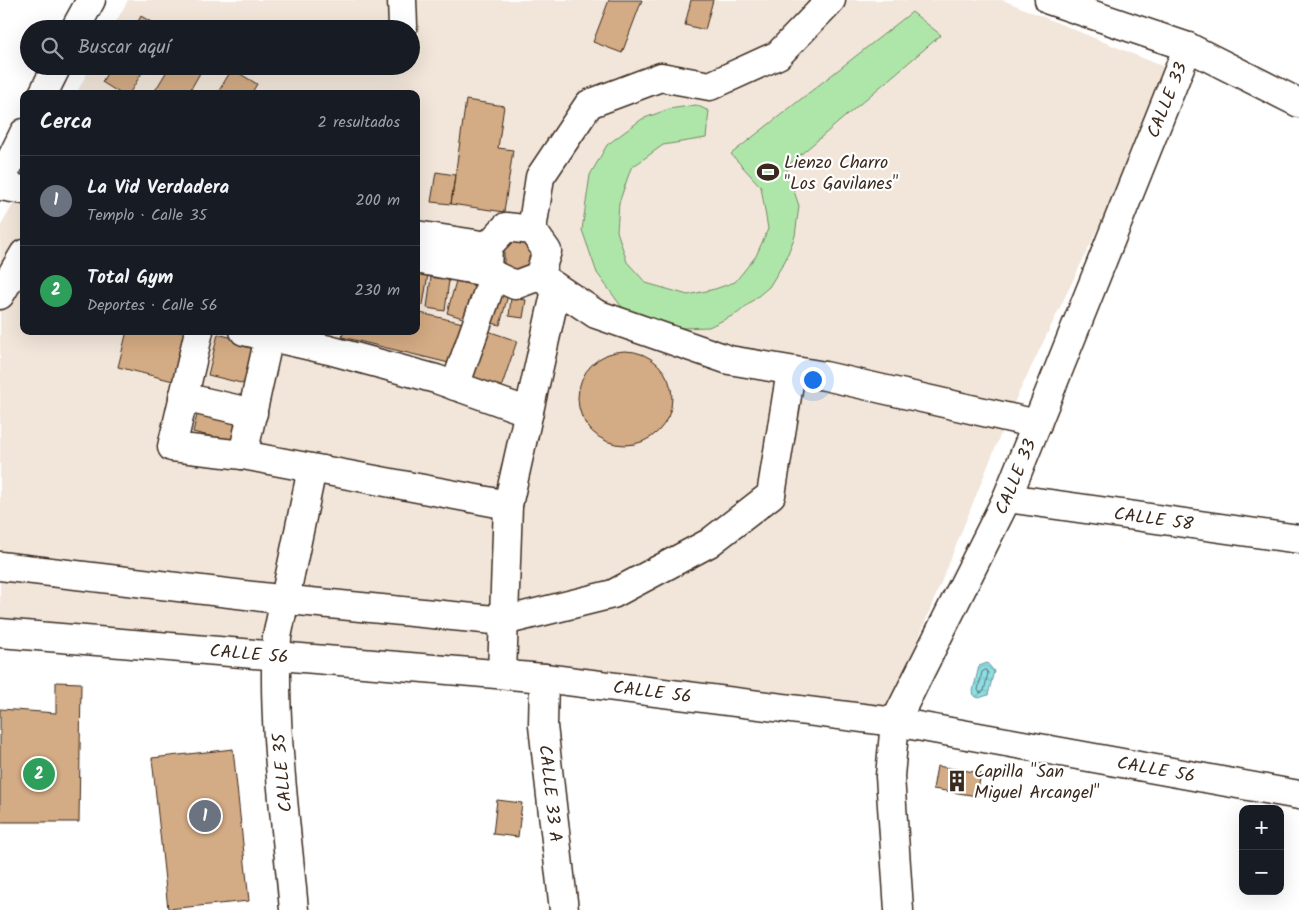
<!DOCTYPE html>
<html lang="es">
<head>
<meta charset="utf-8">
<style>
  :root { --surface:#171b24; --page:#20242c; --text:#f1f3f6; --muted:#9ea1a6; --line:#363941; --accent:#db2777 }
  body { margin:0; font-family:Kalam,sans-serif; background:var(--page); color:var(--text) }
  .controls { position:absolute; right:15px; bottom:15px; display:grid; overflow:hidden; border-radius:10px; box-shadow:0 5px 20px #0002 }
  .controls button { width:45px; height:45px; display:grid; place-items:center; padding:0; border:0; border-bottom:1px solid var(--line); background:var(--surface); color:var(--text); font:25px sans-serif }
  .you { position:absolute; left:812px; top:379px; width:18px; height:18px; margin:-12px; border:4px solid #fff; border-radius:50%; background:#1a73e8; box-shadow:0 0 0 8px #1a73e833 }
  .badge { display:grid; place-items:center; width:32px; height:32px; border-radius:50%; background:var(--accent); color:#fff; font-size:16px; font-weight:700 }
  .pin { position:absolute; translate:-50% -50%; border:2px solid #fff; box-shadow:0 1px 5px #0006 }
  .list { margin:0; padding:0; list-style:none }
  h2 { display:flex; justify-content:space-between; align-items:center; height:65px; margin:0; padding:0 20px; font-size:21px }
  h2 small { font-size:16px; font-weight:400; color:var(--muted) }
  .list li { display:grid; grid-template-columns:32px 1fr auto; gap:15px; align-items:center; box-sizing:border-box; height:90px; padding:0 20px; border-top:1px solid var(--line) }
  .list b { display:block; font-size:19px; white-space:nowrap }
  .list p { margin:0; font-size:16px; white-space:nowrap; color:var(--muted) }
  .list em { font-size:16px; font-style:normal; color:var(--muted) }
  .icon { flex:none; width:28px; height:28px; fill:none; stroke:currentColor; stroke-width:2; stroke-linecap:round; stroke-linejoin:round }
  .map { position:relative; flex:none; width:1299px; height:910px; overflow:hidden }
  .search { position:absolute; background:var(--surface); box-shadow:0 5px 20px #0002; left:20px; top:20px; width:400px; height:55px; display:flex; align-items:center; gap:12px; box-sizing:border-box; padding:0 18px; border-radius:28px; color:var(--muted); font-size:19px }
  .panel { position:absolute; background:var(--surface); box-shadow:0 5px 20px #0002; left:20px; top:90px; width:400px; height:245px; border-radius:10px }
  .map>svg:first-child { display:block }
  .built { fill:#f2e6da }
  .pitch { fill:#aee6aa; stroke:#748864 }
  .water { fill:url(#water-waves); stroke:#6c9795 }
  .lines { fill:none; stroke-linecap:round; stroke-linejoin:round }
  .shore { stroke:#5c726e; stroke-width:1 }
  .building { fill:#d3ab84; stroke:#3b2a1e }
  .minor-casing { stroke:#3b2a1e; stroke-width:31 }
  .minor { stroke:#fff; stroke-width:28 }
  .labels { text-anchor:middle; stroke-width:4.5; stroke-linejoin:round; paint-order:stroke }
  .street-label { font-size:18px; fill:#3b2a1e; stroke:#fff }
  .poi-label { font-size:18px; fill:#3b2a1e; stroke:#fff; text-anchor:start }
</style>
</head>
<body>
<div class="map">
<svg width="1299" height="910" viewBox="0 0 1299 910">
  <defs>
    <pattern id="water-waves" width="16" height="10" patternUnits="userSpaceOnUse" patternTransform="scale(1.25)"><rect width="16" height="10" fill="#8ddfe5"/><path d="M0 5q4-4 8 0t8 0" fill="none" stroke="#7bc0c4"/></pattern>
  </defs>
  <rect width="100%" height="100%" fill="#fff"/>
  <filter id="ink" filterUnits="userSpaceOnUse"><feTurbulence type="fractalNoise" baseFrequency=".02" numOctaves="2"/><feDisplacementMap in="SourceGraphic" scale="10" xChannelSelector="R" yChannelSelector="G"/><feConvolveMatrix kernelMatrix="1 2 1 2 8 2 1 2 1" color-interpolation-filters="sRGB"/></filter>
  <g filter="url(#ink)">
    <!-- built -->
    <path class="built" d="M128,0H1003L1174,71L1010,411L889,712L0,617V227L24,186V331H416V94H76L91,66H411V29H112Z"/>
    <!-- pitch -->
    <path class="pitch" d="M912,12L941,35L786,167L799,206L795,236L785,261L769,287L738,313L709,327L681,328L646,322L621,306L597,273L582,230L590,175L607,145L642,119L669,109L696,105L709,111L706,138L663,145L631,168L619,203L617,231L627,262L646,283L688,295L715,289L735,282L756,256L768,229L761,187L731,154Z"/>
    <!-- water -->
    <path class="water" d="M987,663L994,671L988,695L979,698L974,696L973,691L979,666Z"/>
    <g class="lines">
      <!-- shore -->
      <path class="shore" d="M986,670L988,673L984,691L980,693L978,690L982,672Z"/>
    </g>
    <!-- building -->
    <path class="building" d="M609,0H642L622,53L593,42Z
      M691,0H713L705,30L685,25Z
      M141,16L163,29H134Z
      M111,66H146L129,94H121L102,82Z
      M170,66H204L188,94H153Z
      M232,69L257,84L251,94H217Z
      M466,100L504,106L498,148L513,150L504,212L451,204Z
      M436,172L455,175L451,204L431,202Z
      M515,240L537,247L534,266L519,274L504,265V248Z
      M416,273L428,274L423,305L416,304Z
      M431,277L449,280L445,311L427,308Z
      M456,281L476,286L466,319L447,313Z
      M490,290L508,295L500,325L483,321Z
      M511,298L526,300L523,318L509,316Z
      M416,312L463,323L453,364L342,337L344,331H416Z
      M482,329L517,341L500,391L465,379Z
      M127,331H185L173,381L118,367Z
      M218,334L255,344L245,384L208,375Z
      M578 398a47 47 0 1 1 94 0a47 47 0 1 1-94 0Z
      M199,406L244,416L238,443L193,432Z
      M56,682L81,683L79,822H0V709L56,713Z
      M233,749L249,901L168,909L152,758Z
      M937,766L981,773L977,796L933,789Z
      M497,800L522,803L518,837L493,834Z"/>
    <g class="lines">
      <!-- minor casing -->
      <g class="minor-casing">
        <g id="minor">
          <path d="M402,0L403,26"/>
          <path d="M1049,0L1188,47L1299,103"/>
          <path d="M75,29L91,0"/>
          <path d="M43,94L57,66"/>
          <path d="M0,182L24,133"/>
          <path d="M0,186L24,190"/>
          <path d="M532,230L506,227L488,246L487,272L515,285L539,276L547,251L532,230L540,177L589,104L661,77L710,86L778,55L831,0"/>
          <path d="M416,235L488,246"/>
          <path d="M416,259L487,272"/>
          <path d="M539,276L596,314L729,360L825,376L1037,424"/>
          <path d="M0,295L24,254"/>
          <path d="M199,331L172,447L243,455L508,505"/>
          <path d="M244,331L329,350L436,379L529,412"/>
          <path d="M455,386L494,275"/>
          <path d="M183,397L253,413"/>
          <path d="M243,455L269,337"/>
          <path id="s1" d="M1007,498L1299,539"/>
          <path d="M0,566L279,599L504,621L613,594L709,543L771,495L791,371"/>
          <path id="s2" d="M0,633L544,678L895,722L1299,795"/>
          <path d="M502,673L508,505L556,290"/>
          <path id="s3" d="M544,678L543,726L564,910"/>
          <path d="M294,910C286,820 272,727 277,637L312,469"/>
          <path id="s4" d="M899,910L890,776L895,722L1007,498L1188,47"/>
        </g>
      </g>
      <!-- minor -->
      <use href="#minor" class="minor"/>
    </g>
  </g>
  <!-- icons -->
  <defs>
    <g id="stadium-bare" transform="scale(1.725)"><path d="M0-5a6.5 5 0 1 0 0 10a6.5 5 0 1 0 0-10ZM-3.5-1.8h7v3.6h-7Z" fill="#3b2a1e" stroke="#fff" stroke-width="2.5" paint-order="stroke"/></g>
    <g id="building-bare" transform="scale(1.725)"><path d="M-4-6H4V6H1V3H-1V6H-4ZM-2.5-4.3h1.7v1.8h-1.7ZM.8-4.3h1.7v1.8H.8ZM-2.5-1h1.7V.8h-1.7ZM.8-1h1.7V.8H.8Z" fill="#3b2a1e" stroke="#fff" stroke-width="2.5" paint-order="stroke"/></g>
  </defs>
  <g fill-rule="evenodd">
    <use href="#stadium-bare" x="768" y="172"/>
    <use href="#building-bare" x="957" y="781"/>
  </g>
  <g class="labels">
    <!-- street labels -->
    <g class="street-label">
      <text dy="6" stroke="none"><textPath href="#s4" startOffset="868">CALLE 33</textPath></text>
      <text dy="6" stroke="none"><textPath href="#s4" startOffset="462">CALLE 33</textPath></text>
      <text dy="6" stroke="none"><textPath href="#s1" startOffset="148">CALLE 58</textPath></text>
      <text dy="6" stroke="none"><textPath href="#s2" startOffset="250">CALLE 56</textPath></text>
      <text dy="6" stroke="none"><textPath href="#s2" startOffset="655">CALLE 56</textPath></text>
      <text dy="6" stroke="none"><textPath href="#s2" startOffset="1165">CALLE 56</textPath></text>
      <text transform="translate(282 773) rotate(-95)" y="6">CALLE 35</text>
      <text dy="6" stroke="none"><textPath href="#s3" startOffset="116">CALLE 33 A</textPath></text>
    </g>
    <!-- poi labels -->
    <g class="poi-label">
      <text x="784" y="168">Lienzo Charro<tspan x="784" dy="21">"Los Gavilanes"</tspan></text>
      <text x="974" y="777">Capilla "San<tspan x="974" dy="21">Miguel Arcangel"</tspan></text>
    </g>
  </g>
</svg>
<div class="controls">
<button>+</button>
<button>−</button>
</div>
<div class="you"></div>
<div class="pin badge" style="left:205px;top:816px;background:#6b7280">1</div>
<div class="pin badge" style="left:39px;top:774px;background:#2e9e5b">2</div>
<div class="search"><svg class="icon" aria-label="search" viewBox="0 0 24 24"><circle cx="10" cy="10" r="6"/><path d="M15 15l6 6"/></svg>Buscar aquí</div>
<section class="panel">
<h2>Cerca<small>2 resultados</small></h2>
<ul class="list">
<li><span class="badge" style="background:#6b7280">1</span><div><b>La Vid Verdadera</b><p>Templo · Calle 35</p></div><em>200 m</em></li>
<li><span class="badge" style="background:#2e9e5b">2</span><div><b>Total Gym</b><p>Deportes · Calle 56</p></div><em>230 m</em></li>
</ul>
</section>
</div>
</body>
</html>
